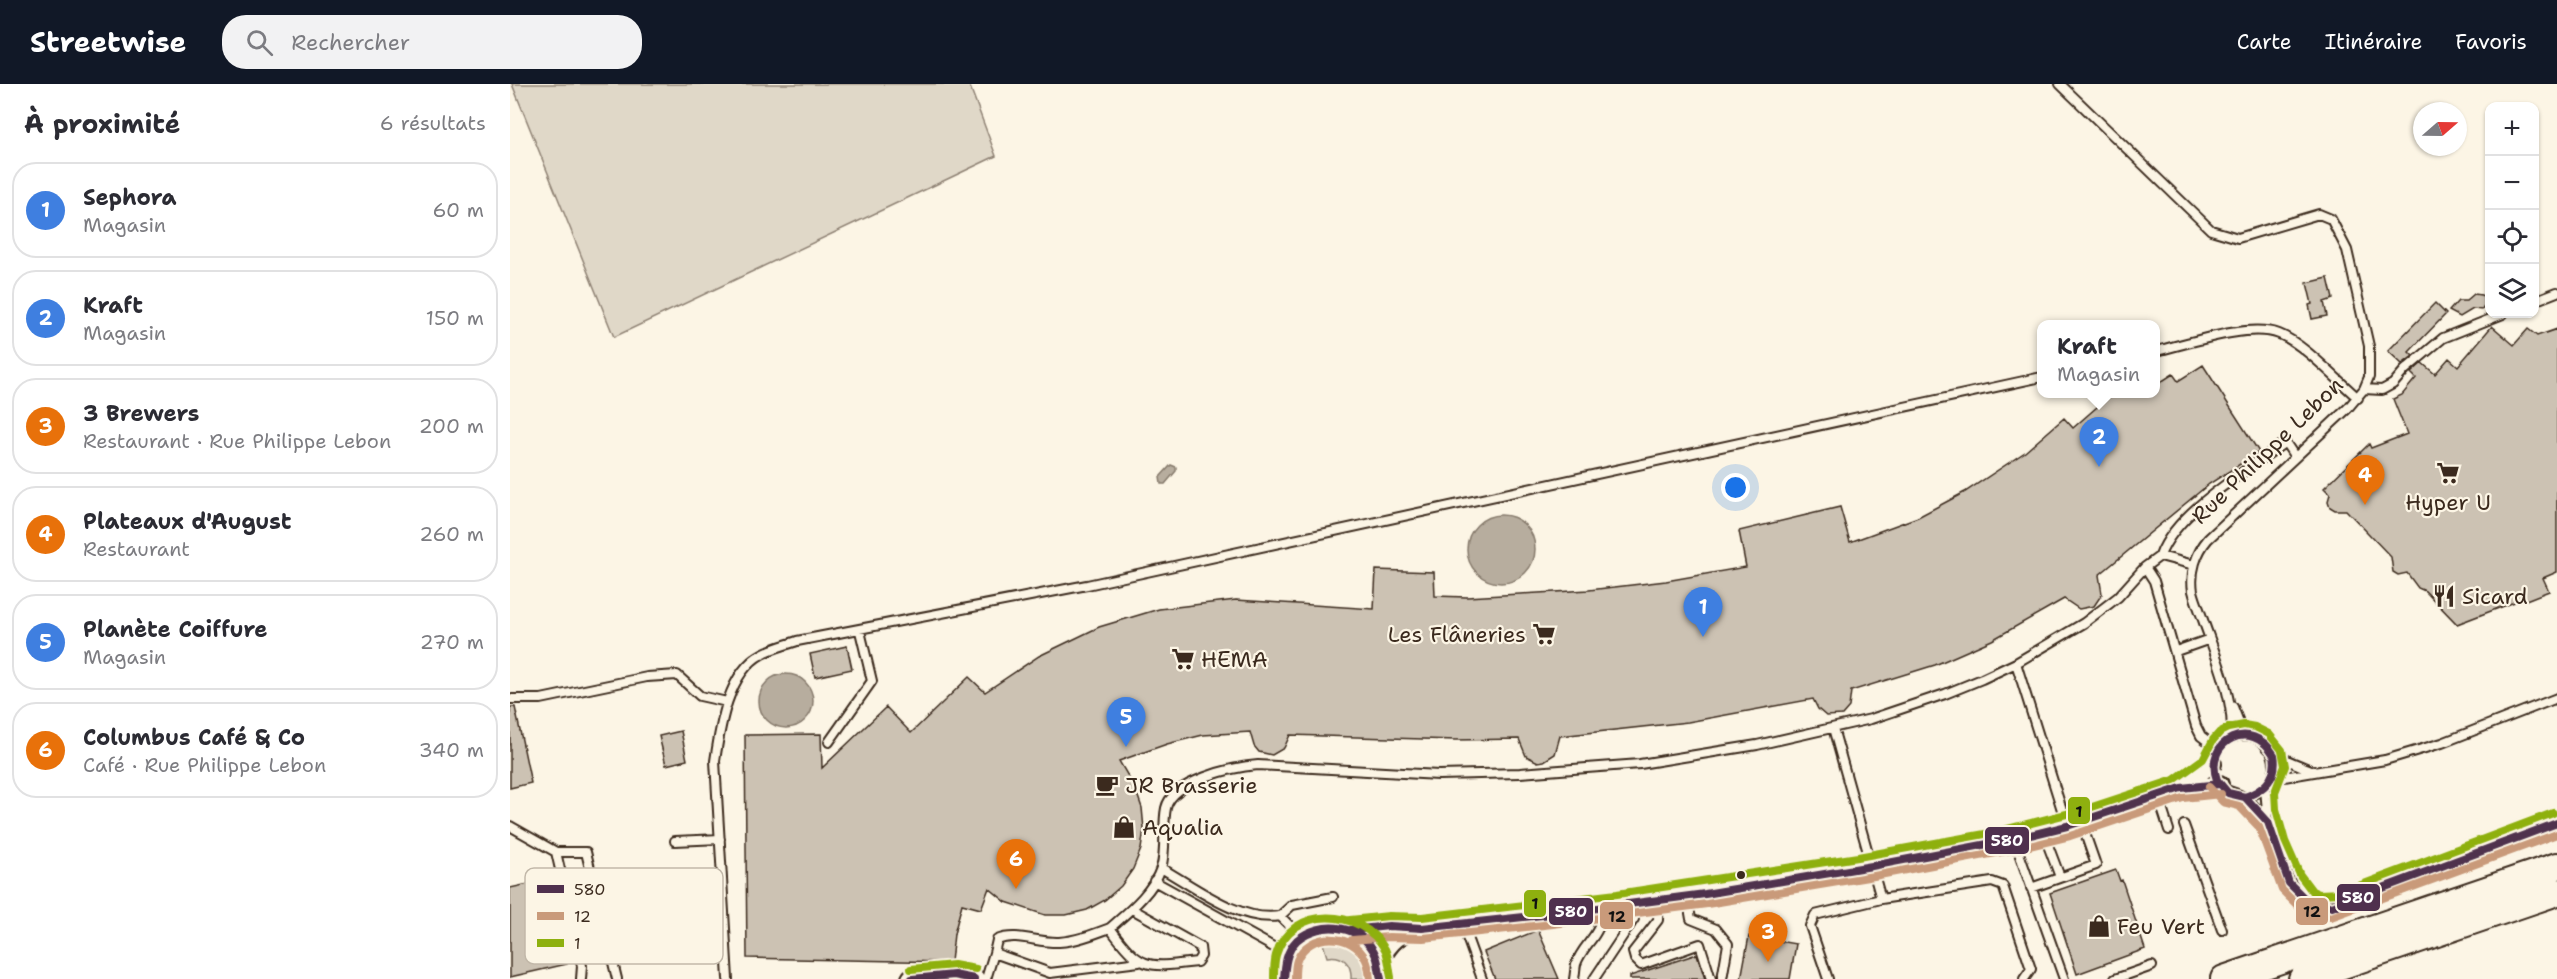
<!DOCTYPE html>
<html lang="fr">
<head>
<meta charset="utf-8">
<style>
  :root { --surface:#fff; --page:#f2f2f3; --text:#2b2b33; --muted:#7c7c81; --line:#e1e1e2; --accent:#111827 }
  body { margin:0; font-family:"Shantell Sans",sans-serif; background:var(--page); color:var(--text) }
  .controls { position:absolute; right:18px; top:18px; display:grid; overflow:hidden; border-radius:12px; box-shadow:0 2px 4px #0004 }
  .controls button { width:54px; height:54px; display:grid; place-items:center; padding:0; border:0; border-bottom:2px solid var(--line); background:var(--surface); color:var(--text); font:30px sans-serif }
  .compass { position:absolute; left:1903px; top:18px; width:54px; height:54px; border-radius:50%; background:var(--surface); box-shadow:0 2px 4px #0004; rotate:70deg }
  .you { position:absolute; left:1226px; top:404px; width:21px; height:21px; margin:-15px; border:4px solid #fff; border-radius:50%; background:#1a73e8; box-shadow:0 0 0 9px #1a73e833 }
  .badge { display:grid; place-items:center; width:39px; height:39px; border-radius:50%; background:var(--accent); color:#fff; font-size:20px; font-weight:700 }
  .pin { position:absolute; translate:-50% -50px; filter:drop-shadow(0 2px 3px #0008) }
  .pin::after { content:''; position:absolute; top:32px; width:21px; height:18px; background:inherit; clip-path:polygon(0 0,100% 0,50% 100%) }
  .popup { position:absolute; left:1527px; top:236px; width:123px; height:78px; box-sizing:border-box; display:grid; place-content:center; border-radius:12px; background:var(--surface); filter:drop-shadow(0 2px 4px #0005); font-size:20px; white-space:nowrap; color:var(--muted) }
  .popup b { font-size:22px; color:var(--text) }
  .popup::after { content:''; position:absolute; left:50%; top:100%; margin-left:-12px; border:12px solid transparent; border-top-color:var(--surface) }
  .list { margin:0; padding:0; list-style:none }
  h2 { display:flex; justify-content:space-between; align-items:center; height:78px; margin:0; padding:0 24px; font-size:26px }
  h2 small { font-size:20px; font-weight:400; color:var(--muted) }
  .list li { display:grid; grid-template-columns:39px 1fr auto; gap:18px; align-items:center; box-sizing:border-box; height:96px; margin:0 12px 12px; padding:0 12px; border:2px solid var(--line); border-radius:24px }
  .list b { display:block; font-size:22px; white-space:nowrap }
  .list p { margin:0; font-size:20px; white-space:nowrap; color:var(--muted) }
  .list em { font-size:20px; font-style:normal; color:var(--muted) }
  .icon { flex:none; width:33px; height:33px; fill:none; stroke:currentColor; stroke-width:2; stroke-linecap:round; stroke-linejoin:round }
  .map { position:relative; flex:none; width:2047px; height:895px; overflow:hidden }
  header { display:flex; align-items:center; gap:36px; box-sizing:border-box; height:84px; padding:0 30px; background:var(--accent); color:#fff }
  header strong { font-size:28px }
  nav { display:flex; gap:33px; margin-inline-start:auto; font-size:21px }
  .search { width:420px; height:54px; background:var(--page); display:flex; align-items:center; gap:15px; box-sizing:border-box; padding:0 21px; border-radius:24px; color:var(--muted); font-size:22px }
  main { display:flex }
  aside { flex:1; background:var(--surface) }
  .map>svg:first-child { display:block }
  .green { fill:#e0d8c8; stroke:#8e8173; stroke-width:1.5 }
  .water { fill:#b7ad9e; stroke:#85796b; stroke-width:1.5 }
  .building { fill:#ccc2b3; stroke:#3b2a1e; stroke-width:1.5 }
  .lines { fill:none; stroke-linecap:round; stroke-linejoin:round }
  .service-casing { stroke:#3b2a1e; stroke-width:12 }
  .minor-casing { stroke:#3b2a1e; stroke-width:20 }
  .tertiary-casing { stroke:#3b2a1e; stroke-width:24 }
  .trunk-casing { stroke:#3b2a1e; stroke-width:30 }
  .service { stroke:#fcf5e5; stroke-width:8 }
  .minor { stroke:#fcf5e5; stroke-width:15 }
  .tertiary { stroke:#fcf5e5; stroke-width:20 }
  .trunk { stroke:#fcf5e5; stroke-width:26 }
  .bus-1-casing { stroke:#fcf5e5; stroke-width:12 }
  .bus-2-casing { stroke:#fcf5e5; stroke-width:12 }
  .bus-3-casing { stroke:#fcf5e5; stroke-width:12 }
  .bus-1 { stroke:#4f304e; stroke-width:8 }
  .bus-2 { stroke:#c99a7a; stroke-width:8 }
  .bus-3 { stroke:#8eb00f; stroke-width:8 }
  .bus-dot { fill:#3b2a1e; stroke:#fcf5e5; stroke-width:2 }
  .labels { text-anchor:middle; stroke-width:4.5; stroke-linejoin:round; paint-order:stroke }
  .street-label { font-size:22px; fill:#3b2a1e; stroke:#fcf5e5 }
  .poi-label { font-size:22px; fill:#3b2a1e; stroke:#fcf5e5; text-anchor:start }
  .key { fill:#fcf5e5; stroke:#c2b8a9; stroke-width:1.5 }
  .key-label { font-size:16px; fill:#3b2a1e }
  .line-badge { stroke:#fcf5e5; stroke-width:2 }
  .badge-label { font-size:16px; text-anchor:middle; font-weight:bold; fill:#fff }
  .pale-badge-label { font-size:16px; text-anchor:middle; font-weight:bold; fill:#111 }
</style>
</head>
<body>
<header>
<strong>Streetwise</strong>
<div class="search"><svg class="icon" aria-label="search" viewBox="0 0 24 24"><circle cx="10" cy="10" r="6"/><path d="M15 15l6 6"/></svg>Rechercher</div>
<nav><a>Carte</a><a>Itinéraire</a><a>Favoris</a></nav>
</header>
<main>
<aside>
<h2>À proximité<small>6 résultats</small></h2>
<ul class="list">
<li><span class="badge" style="background:#3f7fe0">1</span><div><b>Sephora</b><p>Magasin</p></div><em>60 m</em></li>
<li><span class="badge" style="background:#3f7fe0">2</span><div><b>Kraft</b><p>Magasin</p></div><em>150 m</em></li>
<li><span class="badge" style="background:#e8710a">3</span><div><b>3 Brewers</b><p>Restaurant · Rue Philippe Lebon</p></div><em>200 m</em></li>
<li><span class="badge" style="background:#e8710a">4</span><div><b>Plateaux d'August</b><p>Restaurant</p></div><em>260 m</em></li>
<li><span class="badge" style="background:#3f7fe0">5</span><div><b>Planète Coiffure</b><p>Magasin</p></div><em>270 m</em></li>
<li><span class="badge" style="background:#e8710a">6</span><div><b>Columbus Café &amp; Co</b><p>Café · Rue Philippe Lebon</p></div><em>340 m</em></li>
</ul>
</aside>
<div class="map">
<svg width="2047" height="895" viewBox="0 0 2047 895">
  <rect width="100%" height="100%" fill="#fcf5e5"/>
  <filter id="ink" filterUnits="userSpaceOnUse"><feTurbulence type="fractalNoise" baseFrequency=".0167" numOctaves="2"/><feDisplacementMap in="SourceGraphic" scale="12" xChannelSelector="R" yChannelSelector="G"/><feConvolveMatrix kernelMatrix="1 2 1 2 8 2 1 2 1" color-interpolation-filters="sRGB"/></filter>
  <g filter="url(#ink)">
    <!-- green -->
    <path class="green" d="M2,0H459L486,72L104,253Z
      M824,854C845,858 860,872 859,895H841C842,880 833,870 817,873L812,856Z"/>
    <!-- water -->
    <path class="water" d="M661,381L666,383V387L655,400H651L650,393Z
      M957 465a34 34 0 1 1 68 0a34 34 0 1 1-68 0Z
      M249 617a27 27 0 1 1 54 0a27 27 0 1 1-54 0Z"/>
    <!-- building -->
    <path class="building" d="M1818,194L1823,215L1814,218L1817,232L1802,235L1799,221L1802,220L1797,199Z
      M1964,210L1971,211L1975,214L1976,219L1972,226L1963,225L1950,233L1939,227L1948,217H1956Z
      M1925,219L1936,230L1899,268L1903,272L1892,280L1878,267Z
      M1982,242L2004,261L2018,245L2027,252L2047,245V488L2033,494L2039,507L2016,516L2015,514L1947,540L1915,507L1908,504L1897,489L1888,491L1883,488L1881,473L1836,426H1825L1820,423L1818,417L1820,410L1814,404L1859,360L1861,364L1897,350L1883,315L1892,311L1906,294L1901,289L1912,279L1925,290L1939,274L1948,282Z
      M1693,281L1749,368L1699,400L1589,491L1592,510L1584,522L1569,525L1554,515L1482,556L1425,581L1341,607L1339,623L1332,631L1316,632L1308,625L1303,615L1178,638L1050,652L1045,670L1034,677L1028,678L1016,672L1009,655L946,656L780,651L774,664L762,671L749,668L744,662L740,648L693,651L657,660L609,677L625,704L632,724L634,745L631,765L623,785L611,802L595,816L577,826L556,831H535L496,818L479,804L471,825L452,820L444,850L441,878L237,874L235,651L311,650L312,684L376,623L401,649L459,593L475,608L529,572L589,543L649,525L726,516L864,525L866,486L924,488L925,512L957,513L1079,506L1156,497L1236,483L1229,447L1330,423L1340,458L1408,433L1455,408L1515,368L1554,334L1563,344L1603,309H1646V301L1663,290L1668,297Z
      M337,562L342,585L305,593L300,570Z
      M0,623H5L21,699L0,704Z
      M171,647L177,676L156,681L149,652Z
      M1606,786L1610,797L1612,796L1635,865L1567,890L1540,809Z
      M37,796L57,880L0,893V804Z
      M1028,846L1049,895H985L974,868Z
      M1239,852L1286,860L1280,895H1231Z
      M1187,870L1195,895H1120V892Z"/>
    <g class="lines">
      <!-- service casing -->
      <g class="service-casing">
        <path id="service" d="M1550,0L1701,146L1728,154L1809,130L1821,135L1837,166L1859,262V293L1854,305L1838,324L1698,455C1686,469 1680,488 1683,507C1685,515 1689,525 1692,533C1704,568 1726,617 1721,654
          M2024,217L2047,208
          M1646,267C1677,260 1739,238 1769,250C1793,259 1827,296 1848,314
          M1854,305L1872,306L1883,300L1895,286L1933,254L1993,230
          M1650,472C1666,427 1737,387 1775,358L1785,373
          M1635,483L1650,472L1684,481
          M1666,567L1700,555
          M1506,579L1557,742
          M0,615H31L137,593L167,591L190,612L217,618
          M1723,623L1734,651
          M1323,644L1371,815
          M319,658L362,597L350,547
          M1803,687C1790,681 1773,676 1761,667C1757,664 1755,660 1751,657C1739,647 1715,651 1708,666C1703,676 1702,688 1708,697C1715,709 1724,707 1734,713C1742,717 1751,730 1756,737C1773,760 1768,795 1794,814C1806,823 1820,823 1833,819L2047,739
          M1762,695L1875,676L1932,659L2047,614
          M1755,705L1758,738
          M1648,712L1659,746
          M1735,713C1759,708 1770,690 1761,667
          M1674,741L1712,846
          M0,742L46,768L72,882L71,895
          M1533,748L1550,793
          M1504,755L1554,895
          M165,757L210,755
          M46,768H76L107,895
          M651,784C685,803 730,839 770,832L790,852
          M644,797L776,870
          M1521,804L1586,781L1571,738
          M1177,812L1181,835L1206,845L1218,860L1212,895
          M1149,815L1148,836L1123,868L1125,875L1131,881L1190,860L1201,895
          M622,825L690,863L691,872L687,878C636,884 631,886 600,844C618,828 643,808 651,784C657,766 652,743 656,724C662,697 723,683 748,681L929,691L1010,689L1130,680L1247,661L1361,635L1435,610L1472,595L1506,579L1574,539L1608,513L1635,483L1644,497L1686,642L1691,652L1708,665
          M770,832L782,821L823,813
          M952,840L972,895
          M600,844C584,850 566,857 549,858C527,859 507,848 487,856L484,869L540,889L629,878
          M218,895L205,677C210,643 218,588 252,570C263,564 276,561 287,557L577,501L1532,293
          M476,895L484,869
          M1064,895C1065,890 1065,885 1066,880C1074,857 1095,851 1090,823
          M1084,895L1124,835V819
          M1318,895L1300,842L1305,831L1371,815L1482,798L1493,802L1521,885L1514,895
          M1605,895L1642,882"/>
      </g>
      <!-- minor casing -->
      <g class="minor-casing">
        <path id="minor" d="M1671,704L1703,680
          M841,846L879,842L906,844
          M870,877C882,856 888,851 912,844C1109,823 1305,795 1500,756C1559,745 1612,719 1670,705C1683,702 1697,702 1710,700"/>
      </g>
      <!-- tertiary casing -->
      <g class="tertiary-casing">
        <path id="tertiary" d="M402,895L444,891L464,895
          M774,895C767,830 869,822 871,895"/>
      </g>
      <!-- trunk casing -->
      <g class="trunk-casing">
        <path id="trunk" d="M1714,895L2047,782
          M1792,895L2047,808"/>
      </g>
      <!-- service -->
      <use href="#service" class="service"/>
      <!-- minor -->
      <use href="#minor" class="minor"/>
      <!-- tertiary -->
      <use href="#tertiary" class="tertiary"/>
      <!-- trunk -->
      <use href="#trunk" class="trunk"/>
      <!-- bus-1 casing -->
      <g class="bus-1-casing">
        <path id="bus-1" d="M1707,696L1718,709L1735,713L1758,738L1779,799L1795,815L1822,823L2047,739
          M1707,696C1693,656 1742,633 1764,671C1768,693 1755,706 1735,713
          M841,846L879,842L912,844L1042,830L1195,810L1362,782L1504,755L1557,742L1671,704L1710,700
          M402,895L444,891L464,895
          M774,895C775,881 776,867 787,856C811,835 854,841 866,872C869,879 869,888 871,895"/>
      </g>
      <!-- bus-2 casing -->
      <g class="bus-2-casing">
        <path id="bus-2" d="M1699,703L1713,718L1729,722L1749,743L1772,806L1790,824L1821,833L2047,750
          M842,856L879,853L913,854L1043,840L1197,820L1364,792L1507,765L1560,752L1673,714L1711,710
          M785,895C785,889 785,881 787,876C798,847 844,848 856,876C859,882 859,889 860,895"/>
      </g>
      <!-- bus-3 casing -->
      <g class="bus-3-casing">
        <path id="bus-3" d="M840,836L879,832L912,833L1107,810L1348,773L1486,748L1576,725L1664,696L1693,675L1703,656L1710,648L1718,644L1734,641L1745,643L1759,650L1772,666L1775,682L1765,708L1766,725L1775,757L1790,791L1802,807L1809,810L1830,809L2043,729
          M401,885L444,881L466,885
          M764,894C764,887 764,878 766,871C781,820 851,824 875,865C879,873 879,884 881,893"/>
      </g>
      <!-- bus-1 -->
      <use href="#bus-1" class="bus-1"/>
      <!-- bus-2 -->
      <use href="#bus-2" class="bus-2"/>
      <!-- bus-3 -->
      <use href="#bus-3" class="bus-3"/>
    </g>
  </g>
  <!-- icons -->
  <defs>
    <g id="supermarket-bare" transform="scale(1.8)"><path d="M-6-5.5h2.5l.6 2H6L4.5 2H-2.5L-4.4-4H-6ZM-1.5 3.2a1.3 1.3 0 1 0 .1 0ZM3 3.2a1.3 1.3 0 1 0 .1 0Z" fill="#3b2a1e" stroke="#fcf5e5" stroke-width="2.5" paint-order="stroke"/></g>
    <g id="restaurant-bare" transform="scale(1.8)"><path d="M-5-6h1v4h1v-4h1v4h1v-4h1v5L-1.5 .5V6h-2V.5L-5-1ZM5-6V6H3V1.5H1.5Q1.5-4 5-6Z" fill="#3b2a1e" stroke="#fcf5e5" stroke-width="2.5" paint-order="stroke"/></g>
    <g id="cafe-bare" transform="scale(1.8)"><path d="M-5.5-4.5H6V0H3Q3 3.5 0 3.5H-2.5Q-5.5 3.5-5.5 0ZM3-3.2v2h1.7v-2ZM-6 4.5H4V6H-6Z" fill="#3b2a1e" stroke="#fcf5e5" stroke-width="2.5" paint-order="stroke"/></g>
    <g id="shop-bare" transform="scale(1.8)"><path d="M-5-2.5h2.3a2.7 3.5 0 0 1 5.4 0H5L5.5 6h-11ZM-1.5-2.5h3a1.5 2.3 0 0 0-3 0Z" fill="#3b2a1e" stroke="#fcf5e5" stroke-width="2.5" paint-order="stroke"/></g>
  </defs>
  <g fill-rule="evenodd">
    <use href="#supermarket-bare" x="1938" y="389"/>
    <use href="#restaurant-bare" x="1934" y="512"/>
    <use href="#supermarket-bare" x="1034" y="550"/>
    <use href="#supermarket-bare" x="673" y="575"/>
    <use href="#cafe-bare" x="597" y="701"/>
    <use href="#shop-bare" x="614" y="743"/>
    <use href="#shop-bare" x="1589" y="842"/>
  </g>
  <!-- markers -->
  <circle class="bus-dot" cx="1231" cy="791" r="5"/>
  <g class="labels">
    <!-- street labels -->
    <g class="street-label">
      <text transform="translate(1757 366) rotate(-44)" y="8">Rue Philippe Lebon</text>
    </g>
    <!-- poi labels -->
    <g class="poi-label">
      <text x="1938" y="426" text-anchor="middle">Hyper U</text>
      <text x="1952" y="520">Sicard</text>
      <text x="1016" y="558" text-anchor="end">Les Flâneries</text>
      <text x="691" y="583">HEMA</text>
      <text x="615" y="709">JR Brasserie</text>
      <text x="632" y="751">Aqualia</text>
      <text x="1607" y="850">Feu Vert</text>
    </g>
  </g>
  <!-- legend -->
  <rect x="15" y="784" width="198" height="96" rx="9" class="key"/>
  <rect x="27" y="801" width="27" height="8" fill="#4f304e"/>
  <rect x="27" y="828" width="27" height="8" fill="#c99a7a"/>
  <rect x="27" y="855" width="27" height="8" fill="#8eb00f"/>
  <g class="key-label">
    <text x="64" y="811">580</text>
    <text x="64" y="838">12</text>
    <text x="64" y="865">1</text>
  </g>
  <g class="line-badge">
    <rect x="1557" y="712" width="24" height="29" rx="6" fill="#8eb00f"/>
    <rect x="1474" y="742" width="46" height="29" rx="6" fill="#4f304e"/>
    <rect x="1826" y="799" width="45" height="29" rx="6" fill="#4f304e"/>
    <rect x="1013" y="805" width="24" height="29" rx="6" fill="#8eb00f"/>
    <rect x="1785" y="813" width="34" height="29" rx="6" fill="#c99a7a"/>
    <rect x="1038" y="813" width="46" height="29" rx="6" fill="#4f304e"/>
    <rect x="1089" y="817" width="35" height="29" rx="6" fill="#c99a7a"/>
  </g>
  <g class="badge-label">
    <text x="1497" y="762">580</text>
    <text x="1848" y="819">580</text>
    <text x="1061" y="833">580</text>
  </g>
  <g class="pale-badge-label">
    <text x="1569" y="733">1</text>
    <text x="1025" y="825">1</text>
    <text x="1802" y="833">12</text>
    <text x="1107" y="838">12</text>
  </g>
</svg>
<div class="controls">
<button>+</button>
<button>−</button>
<button><svg class="icon" aria-label="locate" viewBox="0 0 24 24"><circle cx="12" cy="12" r="6"/><path d="M12 2v4M12 18v4M2 12h4M18 12h4"/></svg></button>
<button><svg class="icon" aria-label="layers" viewBox="0 0 24 24"><path d="M12 4l9 5-9 5-9-5zM3 14l9 5 9-5"/></svg></button>
</div>
<svg class="compass" viewBox="-18 -18 36 36"><path d="M0-13l5 13h-10z" fill="#e53935"/><path d="M0 13l5-13h-10z" fill="#7c7c81"/></svg>
<div class="you"></div>
<div class="pin badge" style="left:1193px;top:553px;background:#3f7fe0">1</div>
<div class="pin badge" style="left:1589px;top:383px;background:#3f7fe0">2</div>
<div class="popup"><b>Kraft</b>Magasin</div>
<div class="pin badge" style="left:1258px;top:878px;background:#e8710a">3</div>
<div class="pin badge" style="left:1855px;top:421px;background:#e8710a">4</div>
<div class="pin badge" style="left:616px;top:663px;background:#3f7fe0">5</div>
<div class="pin badge" style="left:506px;top:805px;background:#e8710a">6</div>
</div>
</main>
</body>
</html>
